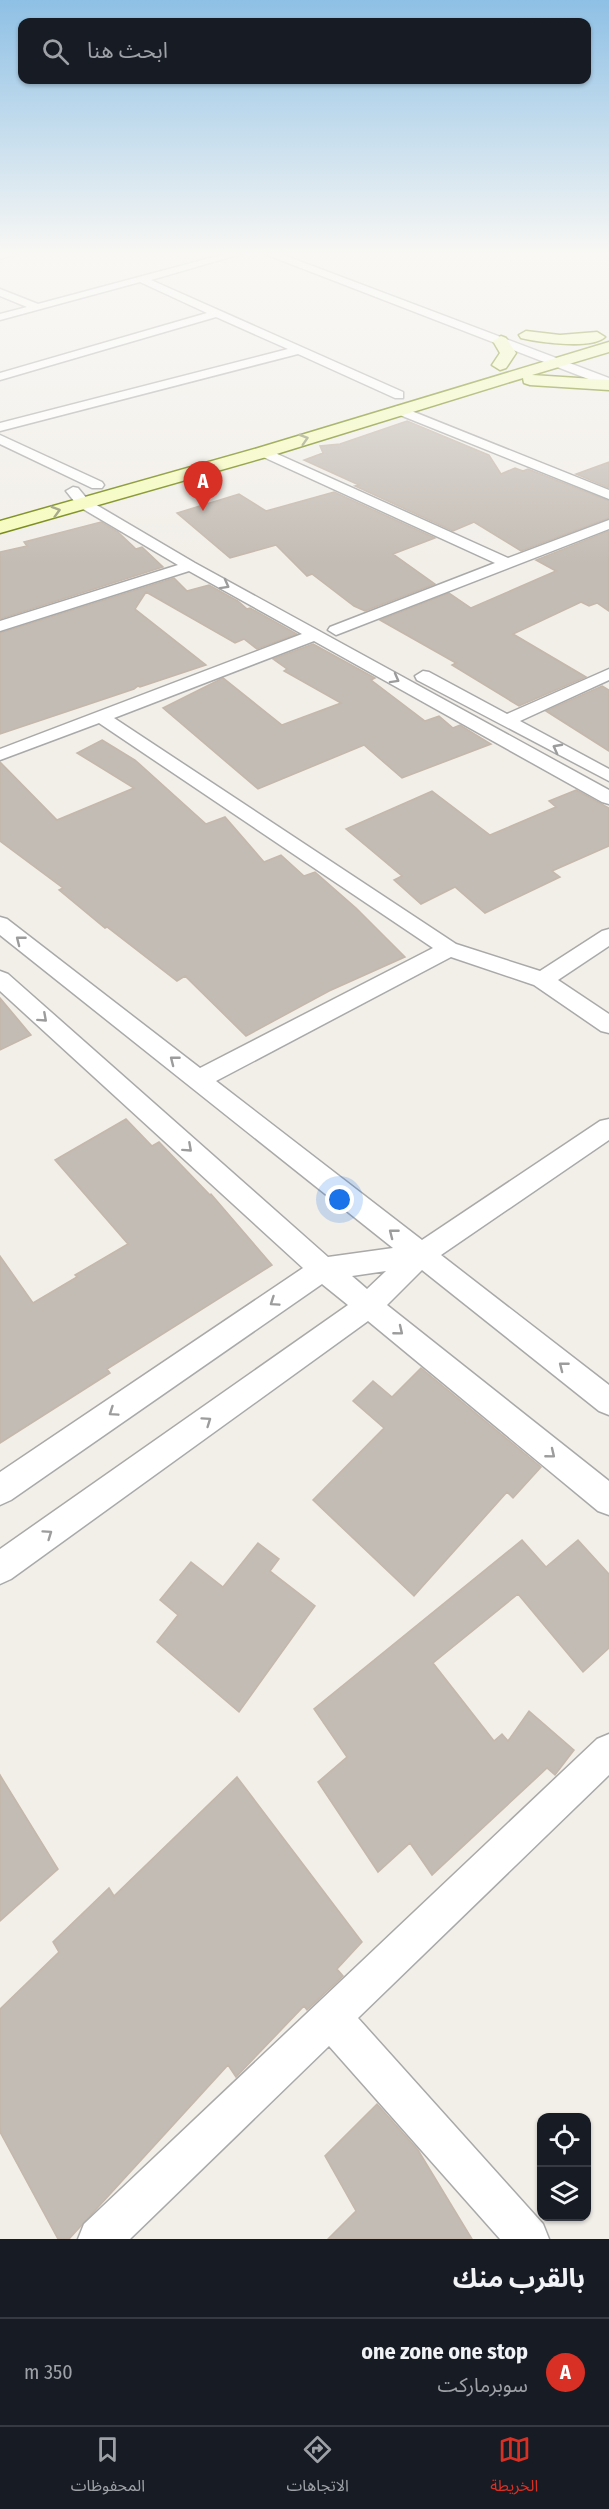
<!DOCTYPE html>
<html lang="ar">
<head>
<meta charset="utf-8">
<style>
  :root { --surface:#171b24; --page:#20242c; --text:#f1f3f6; --muted:#9ea1a6; --line:#363941; --accent:#d93025 }
  body { margin:0; font-family:"Fira Sans Condensed","Noto Sans Arabic",sans-serif; background:var(--page); color:var(--text); direction:rtl }
  .controls { position:absolute; right:18px; bottom:18px; display:grid; overflow:hidden; border-radius:12px; box-shadow:0 2px 4px #0004 }
  .controls button { width:54px; height:54px; display:grid; place-items:center; padding:0; border:0; border-bottom:2px solid var(--line); background:var(--surface); color:var(--text); font:30px sans-serif }
  .you { position:absolute; left:340px; top:1200px; width:21px; height:21px; margin:-15px; border:4px solid #fff; border-radius:50%; background:#1a73e8; box-shadow:0 0 0 9px #1a73e833 }
  .badge { display:grid; place-items:center; width:39px; height:39px; border-radius:50%; background:var(--accent); color:#fff; font-size:20px; font-weight:700 }
  .pin { position:absolute; translate:-50% -50px; filter:drop-shadow(0 2px 3px #0008) }
  .pin::after { content:''; position:absolute; top:32px; width:21px; height:18px; background:inherit; clip-path:polygon(0 0,100% 0,50% 100%) }
  .list { margin:0; padding:0; list-style:none }
  h2 { display:flex; justify-content:space-between; align-items:center; height:78px; margin:0; padding:0 24px; font-size:26px }
  h2 small { font-size:20px; font-weight:400; color:var(--muted) }
  .list li { display:grid; grid-template-columns:39px 1fr auto; gap:18px; align-items:center; box-sizing:border-box; height:108px; padding:0 24px; border-top:2px solid var(--line) }
  .list b { display:block; font-size:22px; white-space:nowrap }
  .list p { margin:0; font-size:20px; white-space:nowrap; color:var(--muted) }
  .list em { font-size:20px; font-style:normal; color:var(--muted) }
  .icon { flex:none; width:33px; height:33px; fill:none; stroke:currentColor; stroke-width:2; stroke-linecap:round; stroke-linejoin:round }
  .map { position:relative; flex:none; width:609px; height:2239px; overflow:hidden; direction:ltr }
  .search { position:absolute; background:var(--surface); box-shadow:0 2px 4px #0004; left:18px; right:18px; top:18px; height:66px; display:flex; align-items:center; gap:15px; box-sizing:border-box; padding:0 21px; border-radius:12px; color:var(--muted); font-size:22px }
  .sheet { height:186px; background:var(--surface) }
  nav { display:flex; justify-content:space-around; align-items:center; box-sizing:border-box; height:84px; border-top:2px solid var(--line); background:var(--surface); font-size:16px; color:var(--muted) }
  nav a { display:grid; justify-items:center; gap:3px }
  nav .on { color:var(--accent) }
  .map>svg:first-child { display:block }
  .building { fill:#c3bcb4; stroke:#c5b7aa; stroke-width:1.5 }
  .lines { fill:none; stroke-linecap:round; stroke-linejoin:round }
  .minor-casing { stroke:#a9a9a9; stroke-width:3 }
  .tertiary-casing { stroke:#a9a9a9; stroke-width:3 }
  .secondary-casing { stroke:#6d8001; stroke-width:3 }
  .minor { fill:#fff; fill-rule:evenodd }
  .tertiary { fill:#fff; fill-rule:evenodd }
  .secondary { fill:#f6fcbd; fill-rule:evenodd }
  .oneway { stroke:#979a77 }
  .oneway2 { stroke:#9c9c9c }
</style>
</head>
<body>
<div class="map">
<svg width="609" height="2239" viewBox="0 0 609 2239">
  <rect width="100%" height="100%" fill="#f2efe9"/>
  <!-- building -->
  <path class="building" d="M407,421L489,455L501,474L515,468L523,471L528,469L609,501V518L521,551L474,522L453,531L355,486L359,485L304,460L323,453L320,446L340,444Z
    M609,462V488L576,474Z
    M334,492L435,538L393,554L435,584L365,611L354,606L312,574L307,576L276,545L230,558L177,513L239,494L266,511Z
    M101,522L118,532L136,549L142,547L163,567L0,619V552L27,546L24,542Z
    M609,531V611L597,603L589,606L581,602L513,634L586,677L519,706L452,665L456,663L380,620L449,593L471,608L556,571L536,560Z
    M174,578L187,591L209,585L238,601L247,609L250,608L297,634L257,649L244,639L235,643L146,592L135,609L206,665L140,687L138,686L134,689L0,734V633Z
    M313,644L375,678L371,680L425,721L439,716L453,728L460,725L491,744L402,778L364,745L258,789L163,708L223,678L282,725L341,703L284,671L287,669L273,659Z
    M602,686L609,690V751L546,711Z
    M102,740L135,760L206,824L225,817L264,862L281,855L304,876L315,872L356,908L405,957L329,991L246,1036L185,976L177,981L107,927L105,928L59,890L63,888L0,841V762L57,820L134,788L77,753Z
    M576,790L609,808V846L552,871L560,877L485,913L455,887L421,904L394,880L402,876L346,829L432,791L490,835L556,807L549,801Z
    M0,998L31,1035L0,1050Z
    M126,1119L152,1146L159,1142L210,1195L211,1194L272,1265L107,1369L110,1373L0,1443V1256L33,1303L77,1277L75,1275L128,1244L55,1160Z
    M421,1368L541,1467L513,1498L507,1492L414,1596L313,1500L384,1428L353,1401L373,1381L392,1397Z
    M522,1540L546,1567L578,1540L609,1574V1648L583,1672L518,1594L433,1663L494,1741L502,1734L508,1741L529,1711L574,1750L555,1775L547,1768L432,1875L410,1843L378,1872L318,1782L347,1757L314,1709Z
    M258,1543L279,1559L270,1571L315,1606L239,1712L157,1642L178,1615L160,1600L191,1562L223,1587Z
    M0,1775L58,1869L0,1921Z
    M237,1777L362,1942L337,1969L343,1976L307,2010L304,2006L236,2077L228,2065L69,2239H58L0,2132V2009L59,1952L53,1942L109,1888L114,1896Z
    M377,2104L418,2150L472,2239H328L356,2211L325,2156Z"/>
  <g class="lines">
    <!-- minor casing -->
    <g class="minor-casing">
      <path id="minor" d="M10,251H26L0,259V253Z
        M236,251H251L151,280L403,392V398H395L298,354L0,431V423L288,349L216,317L0,380V373L207,313L140,282L0,320V314L27,307L0,296V289L38,304Z
        M399,406L609,490V499L395,413V407Z
        M0,435L102,482L104,485L102,488H92L0,444Z
        M264,448L508,558L609,520V529L336,635L328,630L330,627L495,563L259,455L258,452L259,449Z
        M73,487L78,488L88,500L195,563L609,790V804L602,802L314,641L114,718L456,944L540,971L602,931L609,929V946L558,980L609,1014V1033L601,1031L534,985L451,957L216,1081L422,1240L600,1121L609,1119V1140L441,1255L609,1385V1415L599,1411L422,1270L387,1305L609,1481V1515L598,1511L368,1321L11,1579L0,1584V1549L348,1305L322,1284L11,1500L0,1505V1472L303,1268L0,991V971L8,974L328,1257L393,1248L0,935V917L7,919L200,1068L433,948L99,723L0,760V749L302,634L189,571L0,631V621L178,565L78,506L66,491ZM386,1271L367,1289L352,1276Z
        M609,669V680L520,721L609,769V781L417,680L415,676L423,671L429,672L507,714Z
        M609,1734V1775L358,2018L543,2224L549,2239H500L329,2046L130,2239H78L84,2224L597,1739Z"/>
    </g>
    <!-- tertiary casing -->
    <g class="tertiary-casing">
      <path id="tertiary" d="M257,251H273L609,378V387Z"/>
    </g>
    <!-- secondary casing -->
    <g class="secondary-casing">
      <path id="secondary" d="M526,331L560,335L597,332L605,337C592,350 538,342 521,338L519,335Z
        M501,336L506,338L516,353L506,368L500,370L492,365L500,353L493,341Z
        M609,342V352L532,375L609,380V390L530,385L524,383L523,378L270,456L0,533V521L258,448Z"/>
    </g>
    <!-- minor -->
    <use href="#minor" class="minor"/>
    <!-- tertiary -->
    <use href="#tertiary" class="tertiary"/>
    <!-- secondary -->
    <use href="#secondary" class="secondary"/>
  </g>
  <!-- one-way arrows -->
  <defs><path id="oneway-chevron" d="M-2-3.5L2.5 0L-2 3.5" fill="none" stroke-width="1.6" stroke-linecap="round" stroke-linejoin="round" transform="scale(1.5)"/></defs>
  <g class="oneway">
    <use href="#oneway-chevron" transform="translate(304 439) rotate(-17)"/>
    <use href="#oneway-chevron" transform="translate(56 511) rotate(-16)"/>
  </g>
  <g class="oneway2">
    <use href="#oneway-chevron" transform="translate(225 585) rotate(29)"/>
    <use href="#oneway-chevron" transform="translate(395 679) rotate(29)"/>
    <use href="#oneway-chevron" transform="translate(557 748) rotate(-152)"/>
    <use href="#oneway-chevron" transform="translate(20 940) rotate(-142)"/>
    <use href="#oneway-chevron" transform="translate(43 1018) rotate(42)"/>
    <use href="#oneway-chevron" transform="translate(174 1060) rotate(-142)"/>
    <use href="#oneway-chevron" transform="translate(188 1148) rotate(42)"/>
    <use href="#oneway-chevron" transform="translate(393 1233) rotate(-142)"/>
    <use href="#oneway-chevron" transform="translate(274 1302) rotate(146)"/>
    <use href="#oneway-chevron" transform="translate(399 1331) rotate(39)"/>
    <use href="#oneway-chevron" transform="translate(563 1366) rotate(-142)"/>
    <use href="#oneway-chevron" transform="translate(113 1412) rotate(146)"/>
    <use href="#oneway-chevron" transform="translate(207 1421) rotate(-35)"/>
    <use href="#oneway-chevron" transform="translate(551 1454) rotate(39)"/>
    <use href="#oneway-chevron" transform="translate(48 1534) rotate(-35)"/>
  </g>
  <!-- sky -->
  <linearGradient id="sky" x2="0" y2="1"><stop stop-color="#8ec0e5"/><stop offset="0.45" stop-color="#f9f8f5"/><stop offset="1" stop-color="#f9f8f5" stop-opacity="0"/></linearGradient>
  <rect width="609" height="564" fill="url(#sky)"/>
</svg>
<div class="controls">
<button><svg class="icon" aria-label="locate" viewBox="0 0 24 24"><circle cx="12" cy="12" r="6"/><path d="M12 2v4M12 18v4M2 12h4M18 12h4"/></svg></button>
<button><svg class="icon" aria-label="layers" viewBox="0 0 24 24"><path d="M12 4l9 5-9 5-9-5zM3 14l9 5 9-5"/></svg></button>
</div>
<div class="you"></div>
<div class="pin badge" style="left:203px;top:511px">A</div>
<div class="search"><svg class="icon" aria-label="search" viewBox="0 0 24 24"><circle cx="10" cy="10" r="6"/><path d="M15 15l6 6"/></svg>ابحث هنا</div>
</div>
<section class="sheet">
<h2>بالقرب منك<small></small></h2>
<ul class="list">
<li><span class="badge">A</span><div><b>one zone one stop</b><p>سوبرماركت</p></div><em>350 m</em></li>
</ul>
</section>
<nav>
<a class="on"><svg class="icon" aria-label="map" viewBox="0 0 24 24"><path d="M3 6l6-2 6 2 6-2v14l-6 2-6-2-6 2zM9 4v14M15 6v14"/></svg>الخريطة</a>
<a><svg class="icon" aria-label="directions" viewBox="0 0 24 24"><path d="M12 3l9 9-9 9-9-9zM9 14v-3h6M13 9l2 2-2 2"/></svg>الاتجاهات</a>
<a><svg class="icon" aria-label="saved" viewBox="0 0 24 24"><path d="M7 4h10v16l-5-4-5 4z"/></svg>المحفوظات</a>
</nav>
</body>
</html>
